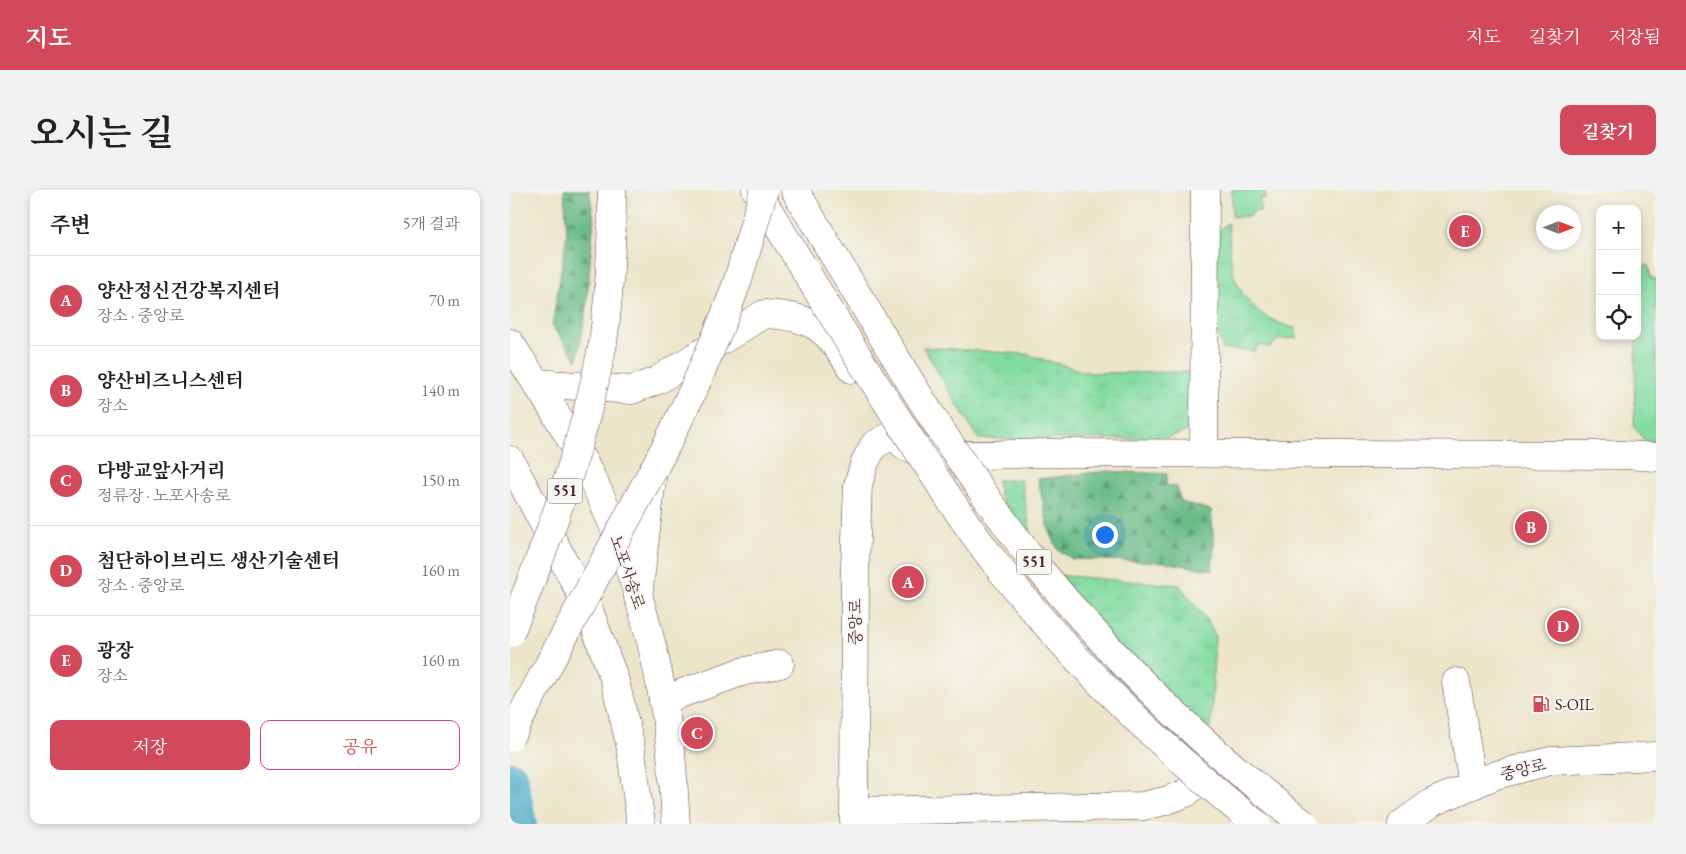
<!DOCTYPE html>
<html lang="ko">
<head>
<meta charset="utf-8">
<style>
  :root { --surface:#fff; --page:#f2f2f2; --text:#222; --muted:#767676; --line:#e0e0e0; --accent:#d1495b }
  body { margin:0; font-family:"EB Garamond","Noto Serif KR",serif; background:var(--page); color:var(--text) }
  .controls { position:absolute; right:15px; top:15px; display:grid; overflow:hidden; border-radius:10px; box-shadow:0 2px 8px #0003 }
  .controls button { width:45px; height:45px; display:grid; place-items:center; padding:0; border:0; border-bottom:1px solid var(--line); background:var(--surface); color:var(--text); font:25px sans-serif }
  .compass { position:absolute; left:1026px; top:15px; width:45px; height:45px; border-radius:50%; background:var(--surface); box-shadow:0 2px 8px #0003; rotate:90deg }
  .you { position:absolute; left:594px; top:344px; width:18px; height:18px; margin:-12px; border:4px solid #fff; border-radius:50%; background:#1a73e8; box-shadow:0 0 0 8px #1a73e833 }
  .badge { display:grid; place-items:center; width:32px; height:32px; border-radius:50%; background:var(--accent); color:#fff; font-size:16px; font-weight:700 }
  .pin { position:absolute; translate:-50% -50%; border:2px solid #fff; box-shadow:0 1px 5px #0006 }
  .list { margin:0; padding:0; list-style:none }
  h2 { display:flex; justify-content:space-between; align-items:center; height:65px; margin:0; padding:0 20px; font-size:21px }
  h2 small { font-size:16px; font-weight:400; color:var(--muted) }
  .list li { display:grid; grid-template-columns:32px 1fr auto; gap:15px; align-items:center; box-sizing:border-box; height:90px; padding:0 20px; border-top:1px solid var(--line) }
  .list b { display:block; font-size:19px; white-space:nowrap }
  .list p { margin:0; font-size:16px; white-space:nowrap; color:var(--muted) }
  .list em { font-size:16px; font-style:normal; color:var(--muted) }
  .actions { display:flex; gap:10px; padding:15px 20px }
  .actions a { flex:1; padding:11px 0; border:1px solid var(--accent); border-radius:10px; text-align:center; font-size:18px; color:var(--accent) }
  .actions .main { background:var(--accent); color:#fff }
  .icon { flex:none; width:28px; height:28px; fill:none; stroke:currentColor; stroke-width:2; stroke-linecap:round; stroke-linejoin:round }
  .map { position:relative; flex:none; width:1146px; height:634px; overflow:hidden; border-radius:10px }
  header { display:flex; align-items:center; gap:30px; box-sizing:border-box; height:70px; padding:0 25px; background:var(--accent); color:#fff }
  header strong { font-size:24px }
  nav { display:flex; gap:28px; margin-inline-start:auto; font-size:18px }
  .intro { display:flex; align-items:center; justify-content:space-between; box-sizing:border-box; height:120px; padding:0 30px }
  h1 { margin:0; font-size:35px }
  .button { padding:12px 22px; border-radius:10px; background:var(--accent); color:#fff; font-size:18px; font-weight:700 }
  main { display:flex; gap:30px; padding:0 30px }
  aside { flex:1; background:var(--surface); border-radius:10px; box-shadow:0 2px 8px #0003 }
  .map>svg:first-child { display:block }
  .grass { fill:url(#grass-tufts); stroke:#667d66 }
  .forest { fill:url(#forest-firs); stroke:#5a6d59 }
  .green { fill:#82dba1; stroke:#667d66 }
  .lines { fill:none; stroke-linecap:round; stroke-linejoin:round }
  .river { stroke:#49a9c8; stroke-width:36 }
  .minor-casing { stroke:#623d43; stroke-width:29 }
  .major-casing { stroke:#623d43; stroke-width:29 }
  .highway-casing { stroke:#623d43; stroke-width:29 }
  .minor { stroke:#fff; stroke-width:28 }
  .major { stroke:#fff; stroke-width:28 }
  .highway { stroke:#fff; stroke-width:28 }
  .highway-bridge-casing { stroke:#623d43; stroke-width:29; stroke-linecap:butt }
  .highway-bridge { stroke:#fff; stroke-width:28 }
  .labels { text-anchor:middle; stroke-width:4; stroke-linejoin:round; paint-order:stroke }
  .shield { fill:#f6f6f2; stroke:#7e6067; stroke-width:1 }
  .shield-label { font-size:15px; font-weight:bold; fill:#4a1f2b }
  .street-label { font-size:16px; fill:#4a1f2b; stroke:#f6f6f2 }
  .poi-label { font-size:16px; fill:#4a1f2b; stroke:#f6f6f2; text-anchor:start }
</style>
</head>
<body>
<header>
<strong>지도</strong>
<nav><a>지도</a><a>길찾기</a><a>저장됨</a></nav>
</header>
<div class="intro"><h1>오시는 길</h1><a class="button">길찾기</a></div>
<main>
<aside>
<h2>주변<small>5개 결과</small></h2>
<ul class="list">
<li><span class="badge">A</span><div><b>양산정신건강복지센터</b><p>장소 · 중앙로</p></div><em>70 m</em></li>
<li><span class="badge">B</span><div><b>양산비즈니스센터</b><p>장소</p></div><em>140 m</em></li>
<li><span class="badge">C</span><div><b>다방교앞사거리</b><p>정류장 · 노포사송로</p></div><em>150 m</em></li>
<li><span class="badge">D</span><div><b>첨단하이브리드 생산기술센터</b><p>장소 · 중앙로</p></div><em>160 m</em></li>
<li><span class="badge">E</span><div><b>광장</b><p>장소</p></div><em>160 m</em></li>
</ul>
<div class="actions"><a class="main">저장</a><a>공유</a></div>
</aside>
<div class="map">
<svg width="1146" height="634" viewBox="0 0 1146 634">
  <defs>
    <pattern id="grass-tufts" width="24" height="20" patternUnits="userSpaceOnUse" patternTransform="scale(1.25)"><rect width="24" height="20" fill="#82dba1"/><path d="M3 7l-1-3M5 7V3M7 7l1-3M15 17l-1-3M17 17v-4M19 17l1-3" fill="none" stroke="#72bc8b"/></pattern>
    <pattern id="forest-firs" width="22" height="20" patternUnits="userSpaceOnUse" patternTransform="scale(1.25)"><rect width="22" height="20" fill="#69bb87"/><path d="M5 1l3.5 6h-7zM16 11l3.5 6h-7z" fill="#58976f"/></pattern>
  </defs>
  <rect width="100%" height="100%" fill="#f6f6f2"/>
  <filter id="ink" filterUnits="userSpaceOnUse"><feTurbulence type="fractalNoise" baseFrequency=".02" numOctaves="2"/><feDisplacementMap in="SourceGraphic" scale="10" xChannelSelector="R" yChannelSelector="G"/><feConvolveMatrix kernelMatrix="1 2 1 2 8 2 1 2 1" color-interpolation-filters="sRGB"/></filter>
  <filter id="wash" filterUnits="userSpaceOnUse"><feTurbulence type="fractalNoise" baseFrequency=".0096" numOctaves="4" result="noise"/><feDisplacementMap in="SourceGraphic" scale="20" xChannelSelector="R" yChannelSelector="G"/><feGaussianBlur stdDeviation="1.12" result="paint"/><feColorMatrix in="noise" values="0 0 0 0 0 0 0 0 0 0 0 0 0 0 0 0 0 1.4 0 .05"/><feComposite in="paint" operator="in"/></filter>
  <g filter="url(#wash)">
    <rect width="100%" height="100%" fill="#ece5c9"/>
    <!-- grass -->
    <path class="grass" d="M718,33C720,49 719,68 724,84C732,114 756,131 785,138L786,148L767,150L761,157L748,155L745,161L713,159L707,143L705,64L709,40Z
      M413,157L515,164L580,183L681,182L680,240L654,249H468Z
      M486,290H511L525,365L544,385L669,395L694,426L705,445L701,535L683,564L596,476L538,410L509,368Z"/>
    <!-- forest -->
    <path class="forest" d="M54,0H79L84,28L76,121L67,170L42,136L57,44Z
      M597,281L657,284L656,295L667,297L671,312L701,320L704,354L702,380L653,372L562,369L548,360L539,340L528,289Z"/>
    <!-- green -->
    <path class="green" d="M722,0H755V8H750V21H744L740,26L722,27Z
      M1138,75L1141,88L1146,89V251H1135L1124,237L1127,82L1132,77Z"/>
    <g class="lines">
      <!-- river -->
      <path class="river" d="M0,589L9,634"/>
    </g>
  </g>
  <g filter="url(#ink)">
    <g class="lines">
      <!-- minor casing -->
      <g class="minor-casing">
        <path id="minor" d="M26,193L122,200L148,190L254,124C304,126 317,139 342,179
          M393,254C414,272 506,263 537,263C730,262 922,263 1114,265L1146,267
          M694,262L695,0
          M128,407L143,280
          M946,492L963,595
          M153,510L231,482L270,474
          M344,621L633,616L655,611L676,603L708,573
          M344,634L345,377L348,295L355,272L364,255L383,245"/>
      </g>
      <!-- major casing -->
      <g class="major-casing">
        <path id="major" d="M0,153C33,203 66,253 91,307C125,382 148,465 159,547C163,576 164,605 166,634
          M0,270L77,415L105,491L120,554L131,634
          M892,634L923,612L986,585L1040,571L1146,566"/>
      </g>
      <!-- highway casing -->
      <g class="highway-casing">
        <path id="highway" d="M246,0L290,72
          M285,0L318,56
          M93,153C100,102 102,51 102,0"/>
      </g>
      <!-- minor -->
      <use href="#minor" class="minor"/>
      <!-- major -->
      <use href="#major" class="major"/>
      <!-- highway -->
      <use href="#highway" class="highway"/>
      <!-- highway-bridge casing -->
      <g class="highway-bridge-casing">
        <path id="highway-bridge" d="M318,56C376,151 431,248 498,337C509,352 520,368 532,382C609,475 698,561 794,634
          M290,72C325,130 361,188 398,245C427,290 456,336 490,379C564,473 653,559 746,634
          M0,443C40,348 73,255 93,153
          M0,547L157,254L185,196L215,125L228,90L254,0"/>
      </g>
      <!-- highway-bridge -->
      <use href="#highway-bridge" class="highway-bridge"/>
    </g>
  </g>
  <!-- icons -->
  <defs>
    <g id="fuel-bare" transform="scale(1.35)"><path d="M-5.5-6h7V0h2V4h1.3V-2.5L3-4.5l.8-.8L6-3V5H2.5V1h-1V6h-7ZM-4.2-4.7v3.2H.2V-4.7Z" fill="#d1495b" stroke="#f6f6f2" stroke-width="2.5" paint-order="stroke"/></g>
  </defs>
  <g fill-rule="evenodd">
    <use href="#fuel-bare" x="1031" y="514"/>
  </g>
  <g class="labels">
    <!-- shield labels -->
    <g class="shield">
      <rect x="37.5" y="288.5" width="35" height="25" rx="4"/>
      <rect x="506.5" y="359.5" width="35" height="25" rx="4"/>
    </g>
    <g class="shield-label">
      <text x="55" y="306">551</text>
      <text x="524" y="377">551</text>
    </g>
    <!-- street labels -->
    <g class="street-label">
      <text transform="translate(118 382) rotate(71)" y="6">노포사송로</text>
      <text transform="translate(345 432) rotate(-90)" y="6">중앙로</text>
      <text transform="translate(1013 579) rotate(-14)" y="6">중앙로</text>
    </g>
    <!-- poi labels -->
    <g class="poi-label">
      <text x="1045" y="520">S-OIL</text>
    </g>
  </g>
</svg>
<div class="controls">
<button>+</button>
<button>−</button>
<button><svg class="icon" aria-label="locate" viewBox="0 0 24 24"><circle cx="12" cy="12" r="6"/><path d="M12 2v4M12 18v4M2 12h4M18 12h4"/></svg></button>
</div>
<svg class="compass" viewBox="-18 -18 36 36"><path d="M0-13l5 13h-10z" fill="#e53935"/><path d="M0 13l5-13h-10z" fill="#767676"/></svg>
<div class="you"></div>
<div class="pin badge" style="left:398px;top:392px">A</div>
<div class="pin badge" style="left:1021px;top:337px">B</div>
<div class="pin badge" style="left:187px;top:543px">C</div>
<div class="pin badge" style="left:1053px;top:436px">D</div>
<div class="pin badge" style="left:955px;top:41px">E</div>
</div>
</main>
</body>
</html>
